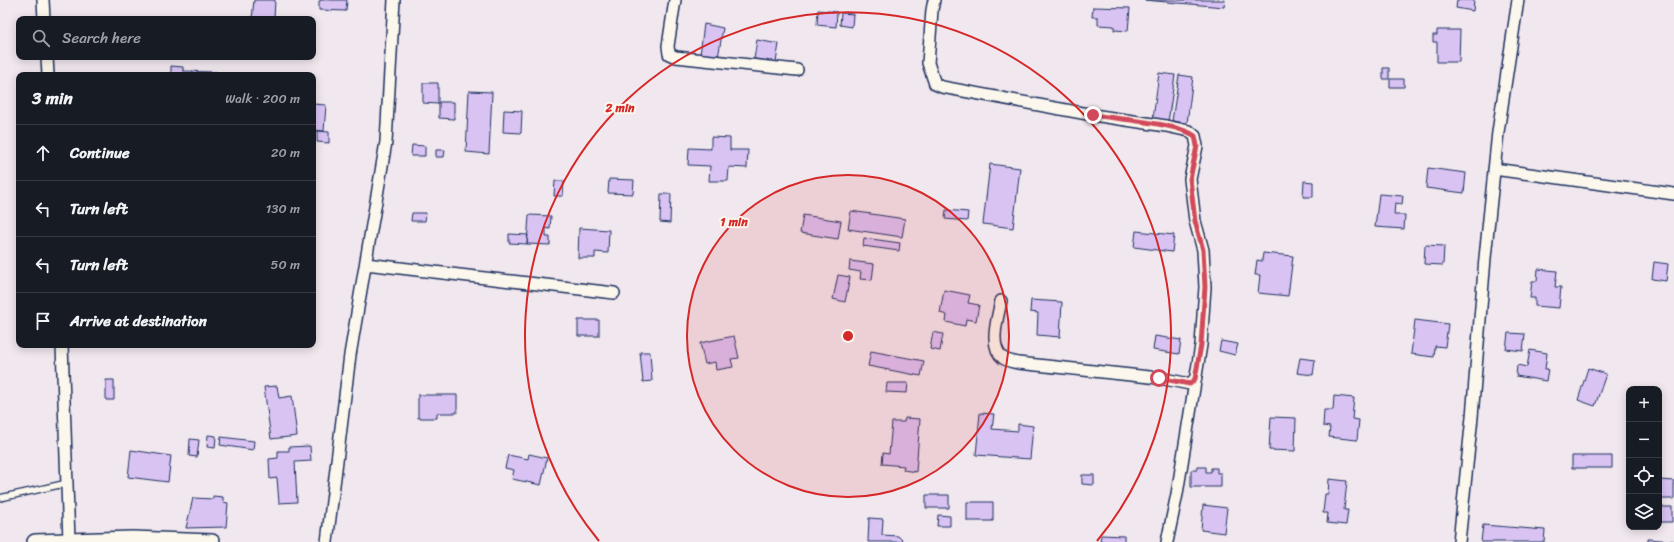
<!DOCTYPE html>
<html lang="en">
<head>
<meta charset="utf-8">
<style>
  :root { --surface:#171b24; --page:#20242c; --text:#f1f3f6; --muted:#9ea1a6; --line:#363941 }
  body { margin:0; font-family:Sriracha,sans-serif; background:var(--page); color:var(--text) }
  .controls { position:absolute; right:12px; bottom:12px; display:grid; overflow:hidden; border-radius:8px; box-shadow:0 2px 10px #0003 }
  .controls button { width:36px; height:36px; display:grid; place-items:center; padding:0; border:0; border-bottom:1px solid var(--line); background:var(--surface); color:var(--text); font:20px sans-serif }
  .stop { position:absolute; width:12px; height:12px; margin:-9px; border:3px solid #d1495b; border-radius:50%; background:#fff }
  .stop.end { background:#d1495b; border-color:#fff; box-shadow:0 1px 4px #0008 }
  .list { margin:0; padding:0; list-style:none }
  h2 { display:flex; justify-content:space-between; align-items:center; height:52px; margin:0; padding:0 16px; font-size:17px }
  h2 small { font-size:13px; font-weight:400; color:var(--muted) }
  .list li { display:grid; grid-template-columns:26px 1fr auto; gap:12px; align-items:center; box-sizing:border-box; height:56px; padding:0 16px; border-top:1px solid var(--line) }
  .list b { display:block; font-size:15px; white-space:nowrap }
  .list em { font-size:13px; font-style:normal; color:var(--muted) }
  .icon { flex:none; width:22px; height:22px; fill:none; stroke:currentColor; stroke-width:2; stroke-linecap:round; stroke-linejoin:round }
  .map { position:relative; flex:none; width:1674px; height:542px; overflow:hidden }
  .search { position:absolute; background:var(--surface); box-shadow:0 2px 10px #0003; left:16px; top:16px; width:300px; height:44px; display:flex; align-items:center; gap:10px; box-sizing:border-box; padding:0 14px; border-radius:8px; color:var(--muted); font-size:15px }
  .panel { position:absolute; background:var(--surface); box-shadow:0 2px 10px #0003; left:16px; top:72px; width:300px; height:276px; border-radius:8px }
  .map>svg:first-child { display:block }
  .building { fill:#d9c3f3; stroke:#1b2f5e }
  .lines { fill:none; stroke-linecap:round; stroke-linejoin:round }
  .lane-casing { stroke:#1b2f5e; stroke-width:8 }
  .street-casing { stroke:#1b2f5e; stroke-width:14 }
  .secondary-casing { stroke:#1b2f5e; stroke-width:18 }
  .lane { stroke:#fbf7ec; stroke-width:5.5 }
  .street { stroke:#fbf7ec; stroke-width:11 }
  .secondary { stroke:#fbf7ec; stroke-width:15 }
  .route { stroke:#d1495b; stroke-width:5 }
  .ring { fill:none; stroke:#d62828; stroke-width:2 }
  .centre { fill:#d62828; stroke:#fbf7ec; stroke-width:2 }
  .ring-label { font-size:12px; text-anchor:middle; font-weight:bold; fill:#d62828; stroke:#fbf7ec; stroke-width:4; stroke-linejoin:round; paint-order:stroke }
</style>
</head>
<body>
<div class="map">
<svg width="1674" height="542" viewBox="0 0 1674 542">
  <rect width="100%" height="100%" fill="#f1e7ee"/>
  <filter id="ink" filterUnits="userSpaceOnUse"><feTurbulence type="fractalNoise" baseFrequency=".025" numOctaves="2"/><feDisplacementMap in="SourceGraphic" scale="8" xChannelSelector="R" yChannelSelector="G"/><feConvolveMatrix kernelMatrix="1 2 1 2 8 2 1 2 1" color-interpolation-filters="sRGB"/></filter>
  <g filter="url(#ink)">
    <!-- building -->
    <path class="building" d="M254,0H275L274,19H252Z
      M322,0H347L346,11L319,10V1Z
      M1144,0H1225L1224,7Z
      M1457,0H1474L1473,11L1456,8Z
      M1093,7L1130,8L1128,31L1114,30V26L1098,25V17H1092Z
      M818,10L837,12L836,27L817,25Z
      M841,13L853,14L852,27L840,25Z
      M704,24L723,28L718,58L700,55Z
      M1437,30H1460L1459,62H1437V42H1433V35H1437Z
      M757,40L779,44L776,62L754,59Z
      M171,66L183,67V71L217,72L216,75H171Z
      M1383,68H1389V79H1383Z
      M1159,73L1175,75L1168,122L1153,119Z
      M1179,75L1193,77L1187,123L1172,121Z
      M1390,79H1404V87H1390Z
      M423,83H438V104L423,103Z
      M469,91L492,92L489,154L466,152Z
      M439,102H454V119L439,118Z
      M313,104L326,105L324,131L313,130Z
      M504,110L522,111L521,133L503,132Z
      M317,131L329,132V143L317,142Z
      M711,137L730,138V150H748L747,168L729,167L728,181H709L710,166L688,165L689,148L711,149Z
      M412,145L425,146V156H411Z
      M436,150H445L444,157H436Z
      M990,164L1020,168L1013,228L983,224Z
      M1428,168L1466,173L1464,193L1426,188Z
      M609,179L634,180L633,194L608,193Z
      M555,181H564L563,196H554Z
      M1304,181L1313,182V197H1303Z
      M661,194H671L670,223L660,222Z
      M1379,194L1403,196L1402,204L1395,203L1394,215H1405L1404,229L1375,227Z
      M946,210L968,212L967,221L945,219Z
      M851,211L905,219L902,237L848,229Z
      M412,213H426L425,221H411Z
      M529,215L551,216L550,229L546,228V237H550V245L527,244Z
      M803,215L841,221L838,239L800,233Z
      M579,228L609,230L608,253L595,252V258H578Z
      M1136,231L1174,235L1172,252L1134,247Z
      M509,234L528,235L527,244L509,243Z
      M864,238L900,243L899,251L863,246Z
      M1425,245L1444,246L1443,265L1424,264Z
      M1263,253L1293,256L1288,296L1258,293L1260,275H1255L1257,260L1262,261Z
      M850,261L874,264L872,280L860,279L861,272L849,270Z
      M1654,262L1668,264L1666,281L1652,279Z
      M1538,269L1557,271L1555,287H1561L1559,308L1535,306V298H1530L1532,281H1537Z
      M838,275L850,277L845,302L833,299Z
      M944,290L970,295L968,303L979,305L976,321L966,319L965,326L946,322L947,315L940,313Z
      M1031,300L1062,302L1060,337L1037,335L1038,313L1030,312Z
      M578,320H599V336H578Z
      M1415,320L1448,324L1445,347L1435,346L1434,357L1411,354Z
      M933,332L943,334L940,351L930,349Z
      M1508,333L1525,334L1523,351L1506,349Z
      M734,336L739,358L731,359L733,367L716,370L715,362L705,364L700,343Z
      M1155,336L1181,340L1179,354L1153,350Z
      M1221,341L1238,344L1235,355L1219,351Z
      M1530,350L1547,353L1545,369H1548L1546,381L1516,376L1517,365L1527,367Z
      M871,351L924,361L921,376L868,366Z
      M640,352H650L652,381L643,382Z
      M1300,358L1315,360L1313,375L1297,373Z
      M1588,368L1606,374L1595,406L1578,400Z
      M106,380H114V400H106Z
      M887,383H908L907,393L886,392Z
      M277,386L279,398L292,396L297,436L271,439L264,387Z
      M418,395H457V413H437V418H418Z
      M1334,396L1354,398L1352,419L1359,420L1357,440L1329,437L1330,427L1323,426L1324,410H1333Z
      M980,413L994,414L992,429L1018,431V424L1033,426L1030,459L976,455Z
      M1271,417L1296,418L1295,451L1269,450Z
      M905,418L920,419L916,472L903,470L904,466L882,464L883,453L889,454L892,422H904Z
      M208,435L216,436L215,448L207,447Z
      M221,437L254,441L253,450L220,445Z
      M190,439L199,440L197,457L189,456Z
      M310,446L311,461L295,462L297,502L279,503L277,478L270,479L269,459L278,458V451H289V447Z
      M131,450L171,456L168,482L128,477Z
      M529,454L547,458L541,485L512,479L514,470L505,468L508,455L528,459Z
      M1572,456H1612V468H1572Z
      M1197,467H1206V472H1211V468H1217V473H1221V487H1191V470H1197Z
      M1082,475H1094V485L1082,484Z
      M1329,479L1347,481L1344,510H1348L1346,525L1327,523L1328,513H1323L1325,494H1328Z
      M1659,480L1674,481V499H1659Z
      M926,495H949V508H926Z
      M213,496L223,497V502L228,503L226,527L186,528L193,498L213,499Z
      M967,502H993V521H967Z
      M1203,505L1227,508L1224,533L1201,530Z
      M1659,507H1672V522H1659Z
      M938,515L950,516V526H937Z
      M869,518L883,519L882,535L898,536L904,542H868Z
      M1483,525L1545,530L1544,542H1481Z
      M1101,535L1124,536V542H1100Z
      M1648,539L1674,541V542H1648Z"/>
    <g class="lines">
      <!-- lane casing -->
      <g class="lane-casing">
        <path id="lane" d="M0,498L68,483"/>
      </g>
      <!-- street casing -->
      <g class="street-casing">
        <path id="street" d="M43,0L44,19
          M675,0L668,46L669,54L676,57L797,70
          M934,0L932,10L928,63L935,84L942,87L1093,115L1166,126L1189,131L1195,136L1197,146L1190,179L1195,221L1203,250L1205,287L1201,345L1177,494L1167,542
          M47,57L48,75
          M1494,169L1674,194
          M366,264L614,293
          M1001,301C998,317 988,346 1003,358C1007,361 1014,362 1018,363L1159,378L1190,384L1195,379
          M62,345L69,541
          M327,542L350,355L386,142L394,0
          M1459,542L1472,417L1485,258L1498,132L1518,0"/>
      </g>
      <!-- secondary casing -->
      <g class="secondary-casing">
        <path id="secondary" d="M35,542L132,539L212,542"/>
      </g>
      <!-- lane -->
      <use href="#lane" class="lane"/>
      <!-- street -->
      <use href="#street" class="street"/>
      <!-- secondary -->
      <use href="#secondary" class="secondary"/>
    </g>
  </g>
  <g class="lines" filter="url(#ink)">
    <!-- route -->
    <path class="route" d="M1093,115C1117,119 1177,123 1195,136L1197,146L1190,179L1195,221L1203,250L1205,287L1201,345L1195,379L1190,384L1159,378"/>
  </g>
  <!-- distance rings -->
  <circle cx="848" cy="336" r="161" fill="#d62828" fill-opacity=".12"/>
  <g class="ring">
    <circle cx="848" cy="336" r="161"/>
    <path d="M599 541A323 323 0 1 1 1097 541"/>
  </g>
  <circle cx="848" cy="336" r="6" class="centre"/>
  <g class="ring-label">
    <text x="620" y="112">2 min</text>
    <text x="734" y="226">1 min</text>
  </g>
</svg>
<div class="controls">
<button>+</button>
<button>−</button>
<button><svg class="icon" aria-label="locate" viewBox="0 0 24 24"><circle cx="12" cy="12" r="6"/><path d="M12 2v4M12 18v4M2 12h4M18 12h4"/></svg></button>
<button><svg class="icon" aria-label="layers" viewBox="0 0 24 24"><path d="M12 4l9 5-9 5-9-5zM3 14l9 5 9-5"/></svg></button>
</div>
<div class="stop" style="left:1159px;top:378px"></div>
<div class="stop end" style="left:1093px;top:115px"></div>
<div class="search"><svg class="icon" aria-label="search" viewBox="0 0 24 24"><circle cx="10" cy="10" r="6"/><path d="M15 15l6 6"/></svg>Search here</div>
<section class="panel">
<h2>3 min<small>Walk · 200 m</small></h2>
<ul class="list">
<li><svg class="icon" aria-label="ahead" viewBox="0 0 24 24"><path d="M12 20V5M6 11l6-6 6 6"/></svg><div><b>Continue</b></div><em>20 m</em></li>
<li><svg class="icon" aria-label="left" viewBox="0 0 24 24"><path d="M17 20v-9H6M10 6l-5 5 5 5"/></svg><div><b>Turn left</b></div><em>130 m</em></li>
<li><svg class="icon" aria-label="left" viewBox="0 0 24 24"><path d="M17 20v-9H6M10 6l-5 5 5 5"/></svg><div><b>Turn left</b></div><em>50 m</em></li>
<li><svg class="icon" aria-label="arrive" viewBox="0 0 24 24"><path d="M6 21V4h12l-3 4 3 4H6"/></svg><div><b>Arrive at destination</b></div></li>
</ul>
</section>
</div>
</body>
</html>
